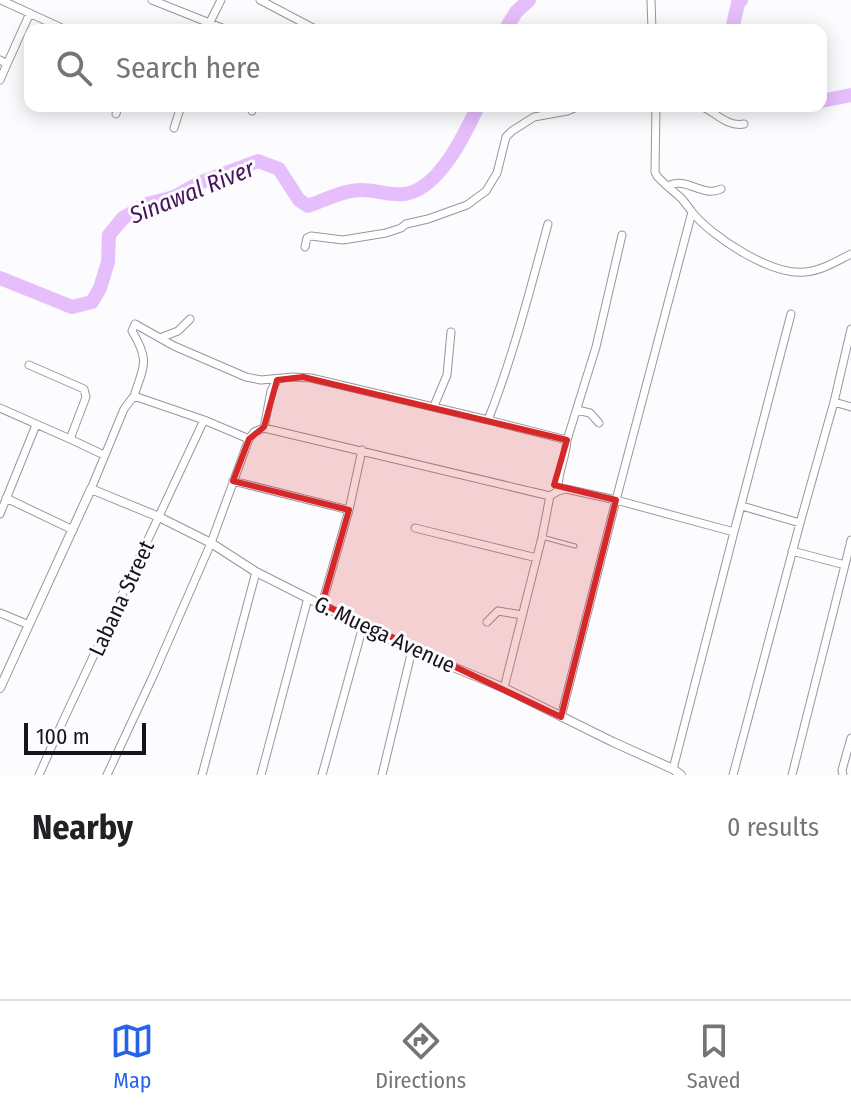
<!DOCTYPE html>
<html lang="en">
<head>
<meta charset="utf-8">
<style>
  :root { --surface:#fff; --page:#f6f6f6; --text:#202124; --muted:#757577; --line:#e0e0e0; --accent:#2563eb }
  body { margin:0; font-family:"Fira Sans Condensed",sans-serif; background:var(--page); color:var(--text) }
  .scale { position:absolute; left:24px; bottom:20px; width:122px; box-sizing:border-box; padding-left:8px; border:4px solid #18151a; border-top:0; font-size:22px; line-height:28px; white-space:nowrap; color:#18151a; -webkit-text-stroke:6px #fcfbfd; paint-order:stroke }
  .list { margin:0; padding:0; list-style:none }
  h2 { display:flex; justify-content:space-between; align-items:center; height:104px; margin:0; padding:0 32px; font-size:34px }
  h2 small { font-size:26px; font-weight:400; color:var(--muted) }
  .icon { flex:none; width:44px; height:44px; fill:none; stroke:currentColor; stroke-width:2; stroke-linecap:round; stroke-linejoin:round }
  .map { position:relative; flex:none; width:851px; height:775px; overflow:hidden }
  .search { position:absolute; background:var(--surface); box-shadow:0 4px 20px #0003; left:24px; right:24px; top:24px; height:88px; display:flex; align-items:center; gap:20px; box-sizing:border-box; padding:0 28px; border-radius:16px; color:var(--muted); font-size:30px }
  .sheet { height:224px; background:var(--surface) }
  nav { display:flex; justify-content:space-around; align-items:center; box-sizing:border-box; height:112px; border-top:2px solid var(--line); background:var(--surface); font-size:22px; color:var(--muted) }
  nav a { display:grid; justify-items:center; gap:4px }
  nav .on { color:var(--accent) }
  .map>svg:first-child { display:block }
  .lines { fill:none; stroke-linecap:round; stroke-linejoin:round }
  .river { stroke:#e7befc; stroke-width:14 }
  .service-casing { stroke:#9c94a0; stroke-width:5 }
  .minor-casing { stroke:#9c94a0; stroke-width:9 }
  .tertiary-casing { stroke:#9c94a0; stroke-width:10 }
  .service { stroke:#fff; stroke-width:3 }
  .minor { stroke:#fff; stroke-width:7 }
  .tertiary { stroke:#fff; stroke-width:8 }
  .marked { fill:#d62828; fill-opacity:0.2; stroke:#d62828; stroke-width:6; stroke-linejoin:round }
  .labels { text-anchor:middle; stroke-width:6; stroke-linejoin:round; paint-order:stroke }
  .street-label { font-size:22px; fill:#18151a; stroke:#fcfbfd }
  .water-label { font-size:24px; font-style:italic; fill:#46135b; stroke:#fcfbfd }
</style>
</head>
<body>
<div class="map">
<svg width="851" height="775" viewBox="0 0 851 775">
  <rect width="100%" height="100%" fill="#fcfbfd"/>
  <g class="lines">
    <!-- river -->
    <path class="river" d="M505,30L516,12L529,0
      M732,30L738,3L741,0
      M821,101L851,95
      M0,278L72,307L92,302L100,288L108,262L109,235L123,218L147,204L174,197L199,183L258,161L279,169L299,200L308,206C325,200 343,190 362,190C376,190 390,196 405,194C439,189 465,134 478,106"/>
    <!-- service casing -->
    <g class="service-casing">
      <path id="service" d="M542,537L575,546"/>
    </g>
    <!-- minor casing -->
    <g class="minor-casing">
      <path id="minor" d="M1,0L66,30
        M152,0L227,30
        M260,0L317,30
        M651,0L652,30
        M206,30L221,0
        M0,60L7,64L30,13
        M0,80L7,64
        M656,106L655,172L657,176C664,184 672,190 680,197C685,202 688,207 692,212C712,237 772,276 805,272C821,271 837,261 851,254
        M701,106C716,112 726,127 744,124
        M252,111L254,106
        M116,114L118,106
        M174,128L181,106
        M668,186C687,176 702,198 721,189
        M305,247L307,238L311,236L343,240L386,233L401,228L406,224L428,219L467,205L486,191L497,173L506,137L512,131L534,117L567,111L579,106
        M160,338L178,331L190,319
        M29,365L84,389L86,397L70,439L104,455
        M134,396C144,365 150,361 132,331L135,324L174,346L246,377L261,380L293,377L311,378L488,420C513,357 530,290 548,224
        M834,402L851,407
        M434,406L447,375L451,332
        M0,408L70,439
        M577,410L590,413L599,423
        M488,420L567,440C566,458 557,473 558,491
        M264,428L271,391L277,380
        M567,440L596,347L622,235
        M233,481L349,510
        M91,489L124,409L134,396L204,420L249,439L254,432L264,428L550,496L558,491L566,489L616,500L561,717
        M6,498L73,530
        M742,506L800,523L834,402L851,329
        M0,514L36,425
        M415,528L537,558
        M734,532L791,314
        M792,551L845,565L792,775
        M845,565L851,540
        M322,604L349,510L362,450
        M0,613L29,625
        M487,622L498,611L522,615
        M504,688L542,537L550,496
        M673,769L734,532L616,500L692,212
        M39,775L63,721L204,420
        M107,775L154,674L211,543L249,439
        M202,775L256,572
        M261,775L308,598
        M322,775L363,626
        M382,775L412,650
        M733,775L800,523
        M843,775L842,770L851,738"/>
    </g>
    <!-- tertiary casing -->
    <g class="tertiary-casing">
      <path id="tertiary" d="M0,688L91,489L159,517L211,543L256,572L363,626L412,650L504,688L613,742L673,769L681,775"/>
    </g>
    <!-- service -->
    <use href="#service" class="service"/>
    <!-- minor -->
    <use href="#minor" class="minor"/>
    <!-- tertiary -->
    <use href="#tertiary" class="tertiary"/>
  </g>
  <!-- marked area -->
  <path class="marked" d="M303,377L567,440L554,485L616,500L561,717L322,604L349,510L233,481L249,439L264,427L277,380Z"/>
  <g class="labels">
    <!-- street labels -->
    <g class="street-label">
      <text transform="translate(121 598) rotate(-65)" y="8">Labana Street</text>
      <text transform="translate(385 634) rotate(25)" y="8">G. Muega Avenue</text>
    </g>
    <!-- water labels -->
    <g class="water-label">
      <text transform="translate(192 192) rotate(-22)" y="8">Sinawal River</text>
    </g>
  </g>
</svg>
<div class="scale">100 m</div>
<div class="search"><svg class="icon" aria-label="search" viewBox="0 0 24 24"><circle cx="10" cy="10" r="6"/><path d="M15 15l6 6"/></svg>Search here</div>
</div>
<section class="sheet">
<h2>Nearby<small>0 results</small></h2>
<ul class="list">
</ul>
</section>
<nav>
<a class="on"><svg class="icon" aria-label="map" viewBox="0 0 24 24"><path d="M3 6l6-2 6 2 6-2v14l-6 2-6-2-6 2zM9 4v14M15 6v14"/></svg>Map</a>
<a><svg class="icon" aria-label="directions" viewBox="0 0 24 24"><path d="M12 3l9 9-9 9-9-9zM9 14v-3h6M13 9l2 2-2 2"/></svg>Directions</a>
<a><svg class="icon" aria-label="saved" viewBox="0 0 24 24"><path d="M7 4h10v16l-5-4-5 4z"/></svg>Saved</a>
</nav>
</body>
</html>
